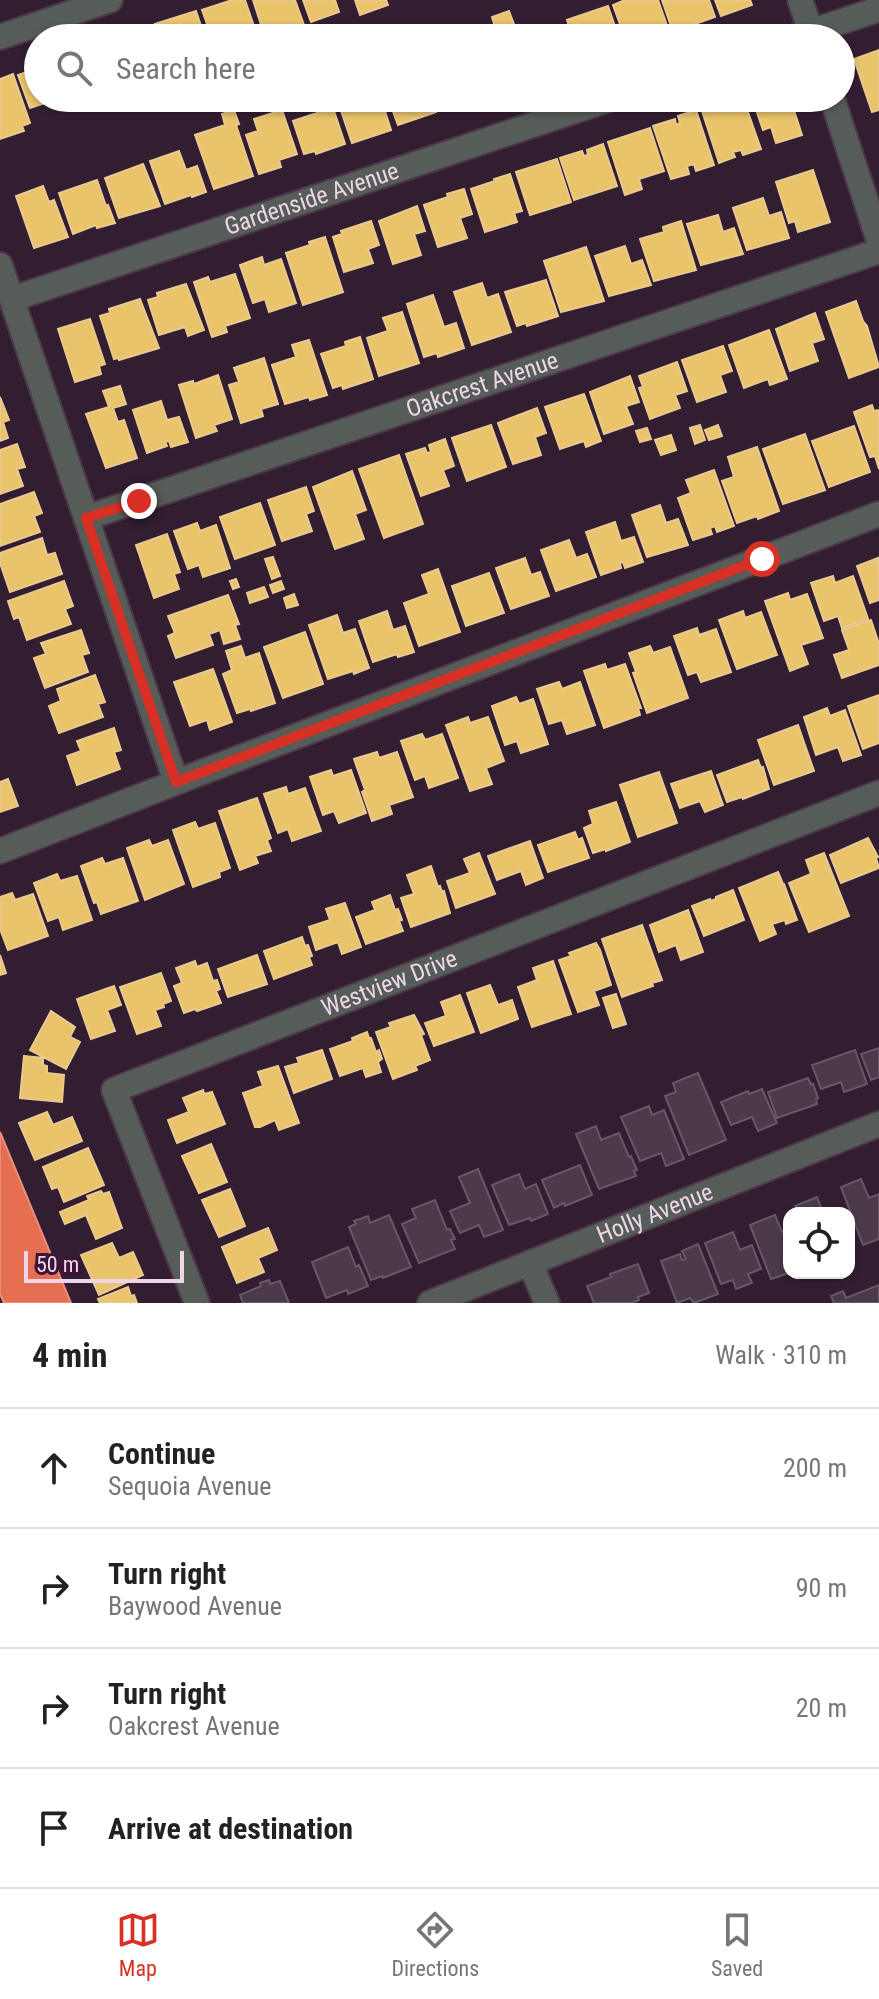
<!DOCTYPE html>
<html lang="en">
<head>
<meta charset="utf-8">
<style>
  :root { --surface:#fff; --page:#f2f2f2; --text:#222; --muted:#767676; --line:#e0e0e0; --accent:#d93025 }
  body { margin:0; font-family:"Roboto Condensed",sans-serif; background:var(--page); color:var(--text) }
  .controls { position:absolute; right:24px; bottom:24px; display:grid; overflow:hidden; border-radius:16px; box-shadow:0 2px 6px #0004 }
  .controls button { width:72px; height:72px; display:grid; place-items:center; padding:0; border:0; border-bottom:2px solid var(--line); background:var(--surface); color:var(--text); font:40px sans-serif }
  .scale { position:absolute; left:24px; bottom:20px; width:160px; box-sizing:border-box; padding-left:8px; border:4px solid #eed5e9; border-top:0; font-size:22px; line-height:28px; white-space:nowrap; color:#eed5e9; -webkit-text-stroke:6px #3c1537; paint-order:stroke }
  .stop { position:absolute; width:24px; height:24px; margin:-18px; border:6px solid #d93025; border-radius:50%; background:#fff }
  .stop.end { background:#d93025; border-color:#fff; box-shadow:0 2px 8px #0008 }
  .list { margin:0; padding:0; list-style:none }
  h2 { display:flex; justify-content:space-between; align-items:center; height:104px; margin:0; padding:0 32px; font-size:34px }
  h2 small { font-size:26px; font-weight:400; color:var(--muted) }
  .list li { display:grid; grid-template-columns:52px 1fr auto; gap:24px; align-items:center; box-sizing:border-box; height:120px; padding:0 32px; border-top:2px solid var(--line) }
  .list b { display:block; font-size:30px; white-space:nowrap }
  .list p { margin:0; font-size:26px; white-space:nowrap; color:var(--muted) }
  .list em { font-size:26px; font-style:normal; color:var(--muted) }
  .icon { flex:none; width:44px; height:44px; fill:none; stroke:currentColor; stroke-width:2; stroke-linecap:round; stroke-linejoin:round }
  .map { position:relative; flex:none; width:879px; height:1303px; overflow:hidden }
  .search { position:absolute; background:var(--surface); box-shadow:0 2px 6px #0004; left:24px; right:24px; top:24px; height:88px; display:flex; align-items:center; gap:20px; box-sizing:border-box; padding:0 28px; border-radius:44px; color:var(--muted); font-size:30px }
  .sheet { height:584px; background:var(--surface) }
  nav { display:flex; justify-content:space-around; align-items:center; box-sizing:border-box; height:112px; border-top:2px solid var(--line); background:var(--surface); font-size:22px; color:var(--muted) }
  nav a { display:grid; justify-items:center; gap:4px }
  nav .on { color:var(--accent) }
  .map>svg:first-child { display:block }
  .homes { fill:#e9c46a; stroke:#eac990; stroke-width:2 }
  .shops { fill:#e76f51; stroke:#e98e7f; stroke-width:2 }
  .building { fill:#4c3a4a; stroke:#685766; stroke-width:2 }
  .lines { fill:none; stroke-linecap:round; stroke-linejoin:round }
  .street-casing { stroke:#4b3949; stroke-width:28 }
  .street { stroke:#565c58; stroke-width:24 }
  .route { stroke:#d93025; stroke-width:10 }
  .labels { text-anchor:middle; stroke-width:8; stroke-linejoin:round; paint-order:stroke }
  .street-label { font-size:24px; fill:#eed5e9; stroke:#3c1537 }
</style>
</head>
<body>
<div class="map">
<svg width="879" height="1303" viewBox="0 0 879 1303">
  <rect width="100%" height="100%" fill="#331e31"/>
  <!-- homes -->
  <path class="homes" d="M232,0H245L258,38H212L202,10Z
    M253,0H295L305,28L278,38L275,27L263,31Z
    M303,0H335L339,12L311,22Z
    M355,0H386L388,5L360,15Z
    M625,0H658L670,34L659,38H625L613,5Z
    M662,0H709L715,17L673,32Z
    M715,0H750L752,5L721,16Z
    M608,6L619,38H573L567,20Z
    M196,11L205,38H160L155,24Z
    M509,11L515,27L497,33L492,17Z
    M149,25L153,38H119L118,35Z
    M549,26L553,38H522L521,36Z
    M879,50V110L872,112L854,59Z
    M38,68V98H60L30,108L18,75Z
    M13,74L30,123L22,126L24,131L0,139V79Z
    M360,98H368L371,108L383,105L391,130L352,143L339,105Z
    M388,98H432L436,112L398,125Z
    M440,98H463L464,103L444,110Z
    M730,98H743L761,149L743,155L741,150L733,152L735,157L719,163L702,111L726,103V100Z
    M752,98H790L802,135L776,143L771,127L763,130Z
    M330,99L345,144L316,154L315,151L304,154L293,121L317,113L315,105Z
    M234,110L239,124L236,125L253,176L214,189L195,135L225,125L222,114Z
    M282,110L297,154L279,160L281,167L259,174L246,135L258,131L254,119Z
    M696,110L714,165L696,171L694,164L687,166L689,174L671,179L653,126L675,119L676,125L680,123L678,116Z
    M650,128L664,171L639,179L642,189L625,195L608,142Z
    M603,144L617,186L574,200L560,158L582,151L584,156L588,155L587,150Z
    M179,151L186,170L197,166L206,192L192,197L191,195L165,204L150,161Z
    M557,159L571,202L530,215L516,172Z
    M143,164L160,206L119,218L105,178Z
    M813,170L830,222L798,232L795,221L789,223L776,182Z
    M510,174L522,211L514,213L517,222L485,232L471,189L495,181L494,179Z
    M97,180L106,206L108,205L115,223L97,228L96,225L73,234L59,193Z
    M43,186L49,202L54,200L68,237L34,248L16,196Z
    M464,189L472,214L460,218L467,238L438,247L424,205L448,197L447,194Z
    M763,198L769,216L781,212L789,238L747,250L733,208Z
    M417,206L425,231L414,234L421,255L393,264L379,221Z
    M718,215L723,232L734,228L743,254L701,265L687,224Z
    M371,221L379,245L368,249L373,263L344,272L333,237L342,234L341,231Z
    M681,221L696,270L654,281L640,239L664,232L663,227Z
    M325,237L343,292L303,305L286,253L310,245L309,242Z
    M625,246L631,264L642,260L651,285L609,296L595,256Z
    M586,247L604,301L561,312L544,261Z
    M262,257L264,265L281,259L296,303L269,312L265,299L253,303L240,265Z
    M235,274L250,318L225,326L227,332L212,337L194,282L208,277L210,282Z
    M546,280L558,316L527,326L526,323L517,326L505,292Z
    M482,283L487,298L498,294L511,332L472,345L454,292Z
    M186,284L204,330L188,336L185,327L159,335L148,300L158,297L157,293Z
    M433,295L444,327L456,323L464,348L438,357L437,353L424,357L407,304Z
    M140,299L159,348L119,360L118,358L114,359L100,316L110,313L109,309Z
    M856,301L863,321L867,326L879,367L849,378L826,312Z
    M402,312L419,363L379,376L367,338L388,331L383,318Z
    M815,313L824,339L812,343L818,361L790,371L776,329Z
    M90,319L105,364L99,366L101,374L75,382L58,329Z
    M769,330L787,379L770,385L768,379L744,388L729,345Z
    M360,337L373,379L343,389L342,385L333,388L321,354L346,346L345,342Z
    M309,340L327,395L310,400L309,397L285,404L272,365L296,357L292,345Z
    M723,346L732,371L720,375L726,392L697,402L682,360Z
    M264,358L278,404L261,409L263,416L241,423L229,385L239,382L234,368Z
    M677,362L687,391L675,395L680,408L650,419L639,388L643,387L639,376Z
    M218,375L232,419L214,425L217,431L196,438L179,385L193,381L194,384Z
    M630,376L639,402L626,406L633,424L604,434L590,392Z
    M120,386L126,404L113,408L118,422L124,420L137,458L106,468L86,414L109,407L103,391Z
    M584,394L601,441L586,447L584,441L560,449L545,407Z
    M0,397L9,420L3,422L8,438L0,441Z
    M161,401L167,420L179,417L188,442L171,447L169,441L165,442L167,446L147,453L133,410Z
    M872,405L874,411L879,410V469L875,456L870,457L854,412Z
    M537,408L546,433L535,437L541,455L513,464L498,423Z
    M491,425L506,467L467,481L452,438Z
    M700,425L705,440L695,444L690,428Z
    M718,425L722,436L709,440L705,430Z
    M854,426L870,472L829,487L812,441Z
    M647,428L651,439L640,442L636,431Z
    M805,434L825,490L783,504L763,449Z
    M671,435L676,450L661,455L655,440Z
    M445,439L454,466L443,470L449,486L421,496L406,454L425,448L427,453L431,452L429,445Z
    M17,444L25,467L17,469L23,486L0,494V450Z
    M757,447L779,511L758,519L757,516L737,523L722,481L734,477L728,457Z
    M399,455L423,524L384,538L359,469Z
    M714,470L734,526L717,532L715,526L710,528L712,534L693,540L678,498L691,493L686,480Z
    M352,471L366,510L355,514L364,539L335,549L313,487Z
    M306,487L314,511L306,514L312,531L282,541L268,500Z
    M34,492L42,513L34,516L40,532L0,546V504Z
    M260,503L275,545L235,559L220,517Z
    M660,505L666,523L678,519L688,545L647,557L632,515Z
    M615,522L621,541L634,537L643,562L625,568L623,562L620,563L621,568L601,575L586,532Z
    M197,523L200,531L216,525L230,568L203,577L199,565L188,569L174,531Z
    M167,534L180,572L174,574L179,589L154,598L136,545Z
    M42,538L47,555L55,553L62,574L10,592L0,563V553Z
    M569,540L576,558L587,554L596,577L556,591L541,550Z
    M273,557L280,576L272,579L265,559Z
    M525,558L531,575L540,572L549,596L511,609L496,568Z
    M878,558L879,600L870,603L857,566Z
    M438,569L460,632L419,646L404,603L429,594L422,575Z
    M489,573L504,613L466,626L452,586Z
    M833,576L835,583L853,576L868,619L842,628L838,616L824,621L811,583Z
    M236,579L239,587L233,589L230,581Z
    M64,581L73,606L65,609L71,624L27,640L19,617L14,619L8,601Z
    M281,581L284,589L273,593L270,585Z
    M264,587L268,597L250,603L247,593Z
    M788,593L790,600L807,594L823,638L801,645L808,664L790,671L765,601Z
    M294,594L298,605L287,608L284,598Z
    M228,595L239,624L235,625L240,639L224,644L220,630L209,634L213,645L176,658L168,636L175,633L168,616Z
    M387,611L393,630L405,626L414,652L398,657L397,654L373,662L359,621Z
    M743,611L745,618L761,612L777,655L737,669L719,620Z
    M337,615L343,633L355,629L369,668L354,674L353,671L328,679L309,625Z
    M871,620L879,644V665L842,678L834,655L849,650L842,630Z
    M697,628L699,635L716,629L731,672L701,682L697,672L688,675L674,636Z
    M81,630L89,653L82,655L88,672L45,688L34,658L46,654L41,643Z
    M305,632L323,684L283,698L264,647Z
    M241,646L245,658L259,653L275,703L251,711L250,709L237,713L223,674L232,670L226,651Z
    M650,646L653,653L670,647L688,698L647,713L633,673L636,672L629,653Z
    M605,664L607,670L625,664L641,708H638L640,715L604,728L584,671Z
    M213,669L232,722L210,730L207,720L190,726L174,682Z
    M95,675L105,702L98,704L103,717L59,733L49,706L61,701L57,689Z
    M559,682L562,689L580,682L595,725L567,734L562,720L549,724L537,689Z
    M879,695V743L863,749L848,706Z
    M516,697L519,704L533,699L548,744L521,753L517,741L505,745L492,706Z
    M827,708L830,716L845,710L861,755L843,761L838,747L816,755L804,717Z
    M468,717L470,723L488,717L504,761L486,768L492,784L470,791L446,725Z
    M798,725L814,771L774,785L758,740Z
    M114,728L121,750L114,752L120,769L77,785L67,756L81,751L77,741Z
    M422,734L425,740L442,734L458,778L429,788L425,776L415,780L401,741Z
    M377,752L379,758L397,752L413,797L389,805L392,814L372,821L362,792L365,790L354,759Z
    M758,760L761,768L763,767L769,789L743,799L742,797L727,802L717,775Z
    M331,770L333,776L351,770L366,813L339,823L334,811L323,815L310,777Z
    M711,771L723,805L705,812L700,801L680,808L671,784Z
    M659,772L677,823L638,837L620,785Z
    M8,779L18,806L0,812V782Z
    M286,787L288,794L305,788L321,831L292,841L288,829L278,833L264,794Z
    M257,798L271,838L267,840L271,851L255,856L258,863L240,870L219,811Z
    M616,802L630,842L606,851V849L593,853L584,828L593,824L589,811Z
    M195,822L198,829L215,823L230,868L219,872L220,877L193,887L173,830Z
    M575,832L578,840L582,838L589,858L548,872L538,845Z
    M868,838L878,857L876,858L879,868L841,883L830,855Z
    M149,840L152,846L168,840L184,884L145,900L127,848Z
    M530,841L543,878L526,885L521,871L497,880L488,856Z
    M479,853L495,894L456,908L447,881L470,873L464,859Z
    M824,853L849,916L809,932L789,883L811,874L806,860Z
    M102,858L105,864L123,858L138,901L101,914L97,902L94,903L81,866Z
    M431,866L438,887L440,886L442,892L444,891L450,913L411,927L401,898L414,894L407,875Z
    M778,872L783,884H784L797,920L786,924L785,920L772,924L776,934L760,941L739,888Z
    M57,874L60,881L77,876L92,920L63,930L59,917L48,921L34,883Z
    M733,890L744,920L704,936L692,906L710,899L711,901L716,899V897Z
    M12,893L15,900L33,894L48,936L8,950L0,929V897Z
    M390,895L395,910L398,909L402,920L399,921L403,931L366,944L356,917L375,910L372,902Z
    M345,903L361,947L342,954L338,942L316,950L309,927L330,920L326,909Z
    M688,910L703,952L681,960L676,945L659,952L650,925Z
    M642,925L662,980L652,983L653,986L622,997L602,939Z
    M302,937L305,946L308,945L312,956L309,957L312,965L274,979L264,951Z
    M596,943L600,950L611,985L594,991L599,1005L578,1012L559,960L571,956L569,953Z
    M0,955L6,973L0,975Z
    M257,955L267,984L228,997L218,969Z
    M195,961L197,967L207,963L213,981L217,980L220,989L216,991L221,1003L197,1011L195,1009L184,1013L174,986L182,983L176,968Z
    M553,961L571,1014L532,1027L518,987L537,980L533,968Z
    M161,973L171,1001L163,1004L164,1007L155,1010L161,1026L137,1034L120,987Z
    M490,985L498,1005L512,1000L518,1019L481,1033L467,993Z
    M114,986L121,1005L107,1010L115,1031L91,1039L77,999Z
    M616,994L626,1024L613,1028L603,998Z
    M460,995L474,1032L434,1046L425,1023L446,1016L441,1002Z
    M51,1011L75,1027L70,1037L80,1042L66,1069L30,1050Z
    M414,1015L424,1034L421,1035L430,1060L415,1066L417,1070L393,1079L376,1032L391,1027L389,1023Z
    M367,1032L369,1038H371L376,1052L379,1050L382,1059L378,1062L381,1072L366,1077L363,1068L340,1076L330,1049L353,1041L352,1038Z
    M322,1050L332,1079L294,1093L285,1067L299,1063L297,1058Z
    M24,1056L43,1058V1065L47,1066V1073L64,1075L62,1102L20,1098Z
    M278,1066L299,1123L279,1130L275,1120L260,1127H255L243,1093L263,1086L258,1072Z
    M203,1090L204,1094L212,1092L225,1124L177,1143L168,1120L189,1112L183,1098Z
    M47,1112L53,1125L72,1117L82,1141L35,1160L19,1123Z
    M211,1144L227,1182L199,1193L182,1156Z
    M88,1148L104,1185L64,1202L58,1187L52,1189L43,1167Z
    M230,1189L245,1226L219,1237L202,1200Z
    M101,1191L103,1194L109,1192L122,1228L96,1239L86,1215L65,1224L60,1212L89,1200L87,1196Z
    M268,1228L277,1250L258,1258L264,1272L237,1283L222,1247Z
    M112,1243L119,1258L133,1252L143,1275L99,1295L81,1255Z
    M128,1287L131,1296L134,1295L137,1303H100L98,1299Z"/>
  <!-- shops -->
  <path class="shops" d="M0,1132L71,1303H4L0,1294Z"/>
  <!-- building -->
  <path class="building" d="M879,1048V1077L871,1080L861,1054Z
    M855,1050L867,1084L844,1092L841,1082L821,1089L812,1065Z
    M698,1073L726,1140L689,1155L665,1096L676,1092L673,1083Z
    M808,1078L811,1085L813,1084L818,1098L816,1099L817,1104L777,1118L768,1092Z
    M762,1089L777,1123L758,1131L752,1117L731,1125L721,1102L748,1091L749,1094Z
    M649,1106L652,1115L664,1110L684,1159L666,1166L661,1153L640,1161L621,1117Z
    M596,1126L601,1140L619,1133L629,1157L631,1156L637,1170L634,1171L636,1176L599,1189L576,1134Z
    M580,1165L592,1195L565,1206L564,1203L554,1208L542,1180Z
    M478,1169L503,1230L484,1237L479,1225L460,1233L450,1211L470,1203L459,1177Z
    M519,1174L525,1189L536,1184L548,1214L531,1221L530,1218L509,1225L492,1185Z
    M861,1179L869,1198L879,1194V1239L863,1245L841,1187Z
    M817,1197L823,1213H798L795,1206Z
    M435,1200L447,1230L450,1229L455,1239L451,1240L455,1249L419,1263L402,1224L416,1218L412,1209Z
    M389,1215L411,1267L383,1278L382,1276L371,1280L349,1227L356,1224L354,1221L368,1216L370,1223Z
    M775,1215L782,1232L785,1231L787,1237L789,1236V1273L771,1279L750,1225Z
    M733,1232L740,1250L752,1245L761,1269L748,1274L752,1283L736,1289L733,1280L721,1284L705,1243Z
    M698,1244L718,1294L694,1303L690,1298L677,1303L661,1261L680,1254L682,1260L686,1259L682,1251Z
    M348,1247L356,1267L359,1265L368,1286L348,1294L347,1290L326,1298L312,1262Z
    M638,1264L649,1293L638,1297L639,1300L632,1303H594L587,1286L611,1277L610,1274Z
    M269,1280L270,1284L280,1281L289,1303H243L240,1295L261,1286L260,1283Z
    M879,1285V1303H834L831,1296L843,1291L846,1298Z"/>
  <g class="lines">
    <!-- street casing -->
    <g class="street-casing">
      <g id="street">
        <path d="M800,0L813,38"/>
        <path d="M0,37L110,0"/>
        <path d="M792,38L879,9"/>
        <path d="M832,98L879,241"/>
        <path d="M0,265L176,782"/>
        <path id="s1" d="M12,299L613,98"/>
        <path id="s2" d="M86,518L879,251"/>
        <path d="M0,851L205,771L879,514"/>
        <path d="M530,1263L547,1303"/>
        <path id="s3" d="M197,1303L114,1090L879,793"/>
        <path id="s4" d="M430,1303L879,1124"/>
      </g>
    </g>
    <!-- street -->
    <use href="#street" class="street"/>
  </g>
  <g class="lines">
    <!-- route -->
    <path class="route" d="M139,501L86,518L176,782L762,559"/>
  </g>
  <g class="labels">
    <!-- street labels -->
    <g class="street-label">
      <text dy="8" stroke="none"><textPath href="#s1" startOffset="316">Gardenside Avenue</textPath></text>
      <text dy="8" stroke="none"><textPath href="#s2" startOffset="418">Oakcrest Avenue</textPath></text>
      <text dy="8" stroke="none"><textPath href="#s3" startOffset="524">Westview Drive</textPath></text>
      <text dy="8" stroke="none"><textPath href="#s4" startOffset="242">Holly Avenue</textPath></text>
    </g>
  </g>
</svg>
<div class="controls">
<button><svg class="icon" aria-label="locate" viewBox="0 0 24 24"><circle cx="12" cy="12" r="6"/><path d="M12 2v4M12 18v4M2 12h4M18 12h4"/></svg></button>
</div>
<div class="scale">50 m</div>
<div class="stop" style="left:762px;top:559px"></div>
<div class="stop end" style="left:139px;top:501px"></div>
<div class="search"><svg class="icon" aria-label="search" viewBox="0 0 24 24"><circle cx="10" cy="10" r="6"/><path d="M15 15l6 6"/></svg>Search here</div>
</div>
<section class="sheet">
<h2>4 min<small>Walk · 310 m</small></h2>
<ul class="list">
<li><svg class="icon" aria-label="ahead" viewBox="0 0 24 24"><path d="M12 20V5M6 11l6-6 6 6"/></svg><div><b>Continue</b><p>Sequoia Avenue</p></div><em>200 m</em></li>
<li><svg class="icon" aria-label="right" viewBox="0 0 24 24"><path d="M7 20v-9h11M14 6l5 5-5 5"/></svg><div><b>Turn right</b><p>Baywood Avenue</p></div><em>90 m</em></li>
<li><svg class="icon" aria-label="right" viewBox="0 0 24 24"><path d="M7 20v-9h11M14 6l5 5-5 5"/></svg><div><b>Turn right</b><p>Oakcrest Avenue</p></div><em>20 m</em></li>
<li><svg class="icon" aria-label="arrive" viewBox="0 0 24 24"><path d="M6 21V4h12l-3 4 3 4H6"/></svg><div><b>Arrive at destination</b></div></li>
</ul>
</section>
<nav>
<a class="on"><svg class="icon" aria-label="map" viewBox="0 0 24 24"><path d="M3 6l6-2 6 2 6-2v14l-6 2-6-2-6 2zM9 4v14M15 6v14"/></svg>Map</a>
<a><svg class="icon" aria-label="directions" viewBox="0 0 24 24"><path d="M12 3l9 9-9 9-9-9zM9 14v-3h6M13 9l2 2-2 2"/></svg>Directions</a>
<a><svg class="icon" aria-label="saved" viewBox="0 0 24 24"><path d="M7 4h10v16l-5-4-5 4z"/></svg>Saved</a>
</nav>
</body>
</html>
